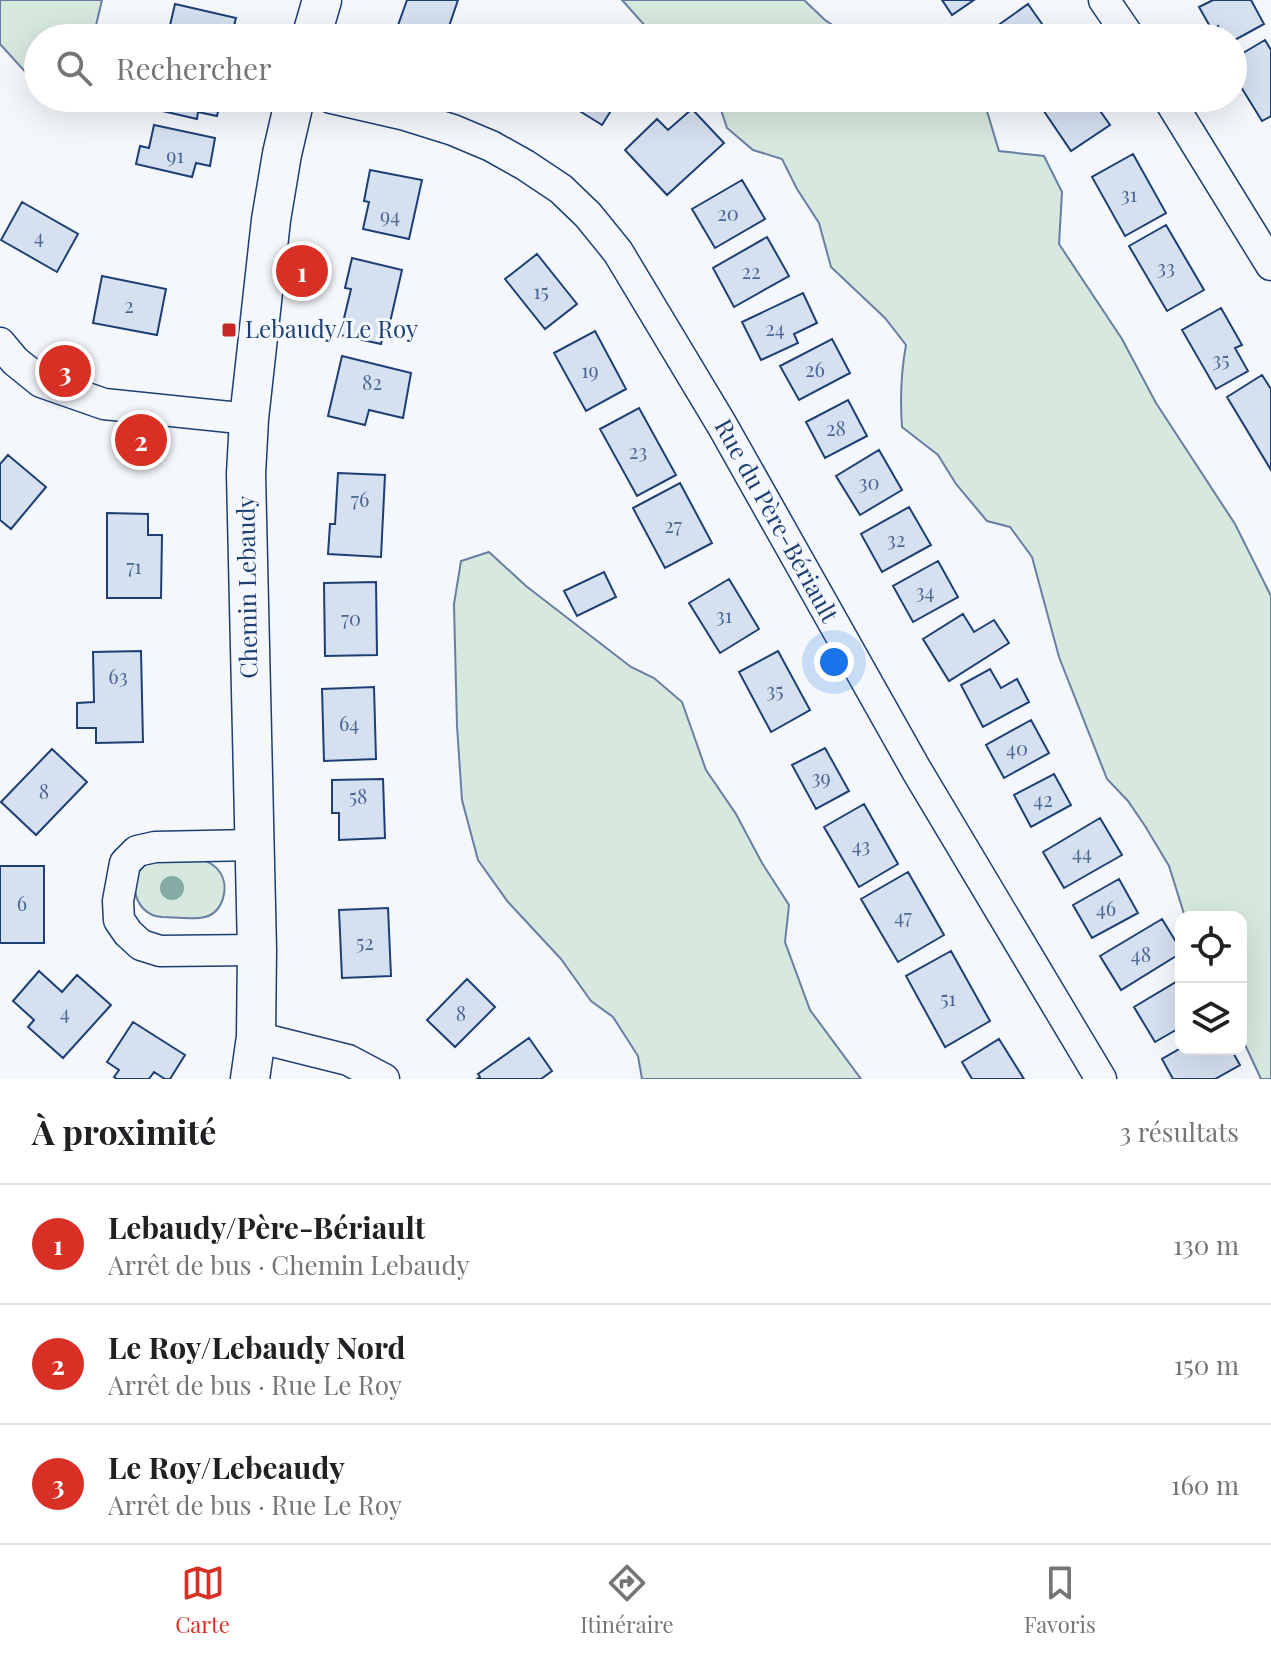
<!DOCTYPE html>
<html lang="fr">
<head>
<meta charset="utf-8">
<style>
  :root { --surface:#fff; --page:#f6f6f6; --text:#202124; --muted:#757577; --line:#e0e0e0; --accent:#d93025 }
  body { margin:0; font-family:"Playfair Display",serif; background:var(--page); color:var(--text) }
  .controls { position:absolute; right:24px; bottom:24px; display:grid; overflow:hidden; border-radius:16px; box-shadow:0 8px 32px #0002 }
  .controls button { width:72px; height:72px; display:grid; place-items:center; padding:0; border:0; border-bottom:2px solid var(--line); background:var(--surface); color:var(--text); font:40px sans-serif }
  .you { position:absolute; left:834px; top:662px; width:28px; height:28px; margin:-20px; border:6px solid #fff; border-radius:50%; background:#1a73e8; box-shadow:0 0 0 12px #1a73e833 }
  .badge { display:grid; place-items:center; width:52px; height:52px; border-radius:50%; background:var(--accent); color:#fff; font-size:26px; font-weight:700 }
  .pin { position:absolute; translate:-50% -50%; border:4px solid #fff; box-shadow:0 2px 8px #0006 }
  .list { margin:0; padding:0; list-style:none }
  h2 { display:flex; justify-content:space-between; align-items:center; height:104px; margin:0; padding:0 32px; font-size:34px }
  h2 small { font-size:26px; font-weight:400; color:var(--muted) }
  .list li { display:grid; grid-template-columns:52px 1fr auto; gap:24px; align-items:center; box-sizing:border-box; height:120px; padding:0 32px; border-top:2px solid var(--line) }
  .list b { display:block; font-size:30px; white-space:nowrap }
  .list p { margin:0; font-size:26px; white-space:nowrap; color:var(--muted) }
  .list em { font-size:26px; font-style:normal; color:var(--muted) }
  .icon { flex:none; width:44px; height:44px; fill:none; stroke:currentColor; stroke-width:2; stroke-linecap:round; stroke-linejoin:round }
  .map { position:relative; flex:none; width:1271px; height:1079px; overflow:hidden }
  .search { position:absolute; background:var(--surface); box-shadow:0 8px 32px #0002; left:24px; right:24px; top:24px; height:88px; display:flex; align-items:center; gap:20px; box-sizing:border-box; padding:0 28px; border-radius:44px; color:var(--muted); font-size:30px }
  .sheet { height:464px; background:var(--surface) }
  nav { display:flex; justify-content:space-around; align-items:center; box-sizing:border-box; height:112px; border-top:2px solid var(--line); background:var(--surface); font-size:22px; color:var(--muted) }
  nav a { display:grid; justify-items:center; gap:4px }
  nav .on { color:var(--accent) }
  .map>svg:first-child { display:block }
  .green { fill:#d7e8df; stroke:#687fa3; stroke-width:2 }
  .building { fill:#d5e0f0; stroke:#1d3f73; stroke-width:2 }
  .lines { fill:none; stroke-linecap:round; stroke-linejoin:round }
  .minor-casing { stroke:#1d3f73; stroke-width:33 }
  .tertiary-casing { stroke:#1d3f73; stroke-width:41 }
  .minor { stroke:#f4f7fb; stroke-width:30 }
  .tertiary { stroke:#f4f7fb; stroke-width:38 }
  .tree { fill:#86aba6 }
  .poi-dot { fill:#c62828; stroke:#f4f7fb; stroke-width:3 }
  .labels { text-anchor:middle; stroke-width:6; stroke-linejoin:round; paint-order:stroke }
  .number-label { font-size:20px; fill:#4b6792 }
  .poi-label { font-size:24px; fill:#1d3f73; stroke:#f4f7fb; text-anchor:start }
  .street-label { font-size:24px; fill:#1d3f73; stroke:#f4f7fb }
</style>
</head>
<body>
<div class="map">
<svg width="1271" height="1079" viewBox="0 0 1271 1079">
  <rect width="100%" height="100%" fill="#f4f7fb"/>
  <!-- green -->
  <path class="green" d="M0,0H102L93,38H38V86L0,44Z
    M622,0H804L825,20L852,38H656Z
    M713,98H983L999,151L1044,156L1062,192L1059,244L1122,339L1156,403L1235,524L1271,596V1079H1261L1241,1036V917H1185L1169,866L1145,826L1128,801L1107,779L1059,657L1032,557L1010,527L987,521L956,484L938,455L902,427C900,399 901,372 906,345L885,318L831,267L819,223L797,189L782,159L753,150L727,128L720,107Z
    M489,552L526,586L631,667L654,678L682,702L706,770L736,814L762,863L789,905L785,942L810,1010L861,1079H642L638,1056L613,1017L591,1001L561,959L508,902L478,860L462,800L457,726L454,604L461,561Z
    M204,860C210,863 215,865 219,871C230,885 224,912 205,917C194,920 173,917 162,917C131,916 124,868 154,861C168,857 190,860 204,860Z"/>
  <!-- building -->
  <path class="building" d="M407,0H458L445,38L424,31L422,38H415L396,31Z
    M942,0H974L952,15Z
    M1213,0H1251L1264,24L1233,41V38H1225L1218,26L1212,30L1199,7Z
    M175,4L236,18L231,38H167Z
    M1028,4L1052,38H994L990,31Z
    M506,25L537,38H501Z
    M1265,40L1271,50V116L1262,121L1233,74V59Z
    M147,98H221L217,116L198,112L197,119L145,107Z
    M567,98H619L602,125L565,102Z
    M1035,98H1091L1110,125L1071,151Z
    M692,109L724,143L667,195L625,150L657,119L668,130Z
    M154,125L215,138L210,166L196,163L192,177L136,164L140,146L149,148Z
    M1133,154L1166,213L1125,236L1092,177Z
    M370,170L422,180L409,239L363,229L369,202L364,201Z
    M742,180L765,219L715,248L692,209Z
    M22,202L78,234L57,272L1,240Z
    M1166,225L1204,290L1167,311L1129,246Z
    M767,237L789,276L734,307L713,268Z
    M537,254L577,304L545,329L505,279Z
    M352,258L402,270L388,331L384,330L381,344L340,335L351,289L345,288Z
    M102,276L166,289L157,335L93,323Z
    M803,293L817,323L794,334L798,343L761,360L742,322Z
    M1221,308L1242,345L1235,348L1248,371L1216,389L1182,330Z
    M595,331L626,389L586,411L554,353Z
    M832,339L850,373L799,400L780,366Z
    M342,356L411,373L403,418L369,410L365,425L328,416Z
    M1262,375L1271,389V470L1227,397Z
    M848,400L867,436L825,458L806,422Z
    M639,408L676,475L637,496L600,429Z
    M879,450L902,490L860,515L836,476Z
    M8,455L46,487L11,529L0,520V464Z
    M338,473L385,475L381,557L328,554L330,524H335Z
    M680,483L712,543L665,568L633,508Z
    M909,507L931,545L882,572L861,534Z
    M107,513L148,514V535H162L161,598H107Z
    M938,561L958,597L913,622L893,586Z
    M604,572L616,597L577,616L564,591Z
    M729,579L759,629L720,653L689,603Z
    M376,582L377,655L325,656L324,583Z
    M963,614L974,632L994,620L1009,643L949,681L923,639Z
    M141,651L143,742L96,743V728H77V703L94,702L93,652Z
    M778,651L810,710L771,732L739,672Z
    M990,669L1001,688L1017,679L1029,702L983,727L961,685Z
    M374,687L376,759L324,761L322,689Z
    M1031,720L1049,753L1004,778L986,745Z
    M825,748L849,791L816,809L792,765Z
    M52,749L87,782L36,835L1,802Z
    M1054,774L1071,805L1031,827L1014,795Z
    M383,779L385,838L339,840V813H332V780Z
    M864,804L898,864L859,887L824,827Z
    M1100,818L1122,855L1064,888L1043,852Z
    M0,866H44V943H0Z
    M908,872L944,935L898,962L861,899Z
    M1119,879L1138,913L1092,938L1073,905Z
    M388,908L391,976L342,978L339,910Z
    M1162,919L1181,950V953L1121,990L1100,956Z
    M951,951L990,1021L945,1047L906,976Z
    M39,971L62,992L77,975L111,1005L63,1058L28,1027L34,1020L13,1001Z
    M467,979L495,1007L455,1047L427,1020Z
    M1176,982L1181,991V1027L1155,1042L1134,1007Z
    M133,1022L185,1055L170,1079H165L154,1072L149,1079H117L114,1077L119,1070L107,1062Z
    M529,1038L552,1071L541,1079H477L480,1077L478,1074Z
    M999,1039L1024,1079H972L962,1062Z
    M1181,1048L1231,1049L1240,1065L1215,1079H1173L1162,1059Z"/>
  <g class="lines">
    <!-- minor casing -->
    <g class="minor-casing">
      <path id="minor" d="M1104,0L1130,38
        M331,98L405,115L453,130L491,146L525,165L561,189L588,215L618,252L722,425L917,771L1101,1079
        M1168,98L1271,265
        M0,343L15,361L41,382L104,404L249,419
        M254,845L155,847L137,851L125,863L118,901L119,920L128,933L141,945L160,951L257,950
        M256,1037L348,1060L384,1079"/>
    </g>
    <!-- tertiary casing -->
    <g class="tertiary-casing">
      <path id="tertiary" d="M311,38L322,0
        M250,1079L256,1037L257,950L246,474L249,419L271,220L282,154L295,98"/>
    </g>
    <!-- minor -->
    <use href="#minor" class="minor"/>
    <!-- tertiary -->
    <use href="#tertiary" class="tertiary"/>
  </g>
  <!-- trees -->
  <circle class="tree" cx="172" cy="888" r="12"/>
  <!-- markers -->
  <rect class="poi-dot" x="221" y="322" width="16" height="16" rx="4"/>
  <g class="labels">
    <!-- number labels -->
    <g class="number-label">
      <text x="175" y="163">91</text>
      <text x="1129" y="202">31</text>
      <text x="728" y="221">20</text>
      <text x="390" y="223">94</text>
      <text x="39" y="244">4</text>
      <text x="1166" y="275">33</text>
      <text x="751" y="279">22</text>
      <text x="541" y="299">15</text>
      <text x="129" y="313">2</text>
      <text x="775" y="336">24</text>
      <text x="1221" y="367">35</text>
      <text x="815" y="377">26</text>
      <text x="590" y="378">19</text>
      <text x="372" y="390">82</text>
      <text x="836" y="436">28</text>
      <text x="638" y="459">23</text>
      <text x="869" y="490">30</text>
      <text x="360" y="507">76</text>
      <text x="673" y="533">27</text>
      <text x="896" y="547">32</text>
      <text x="134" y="574">71</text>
      <text x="925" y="599">34</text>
      <text x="724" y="623">31</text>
      <text x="351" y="626">70</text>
      <text x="118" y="684">63</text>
      <text x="775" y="698">35</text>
      <text x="349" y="731">64</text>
      <text x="1017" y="756">40</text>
      <text x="821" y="785">39</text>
      <text x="44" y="799">8</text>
      <text x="358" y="804">58</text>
      <text x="1043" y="807">42</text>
      <text x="861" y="853">43</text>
      <text x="1082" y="860">44</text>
      <text x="22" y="911">6</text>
      <text x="1106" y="916">46</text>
      <text x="903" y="924">47</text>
      <text x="365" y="950">52</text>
      <text x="1141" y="962">48</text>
      <text x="948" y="1006">51</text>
      <text x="65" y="1020">4</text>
      <text x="461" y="1021">8</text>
    </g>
    <!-- poi labels -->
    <g class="poi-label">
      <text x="245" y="338">Lebaudy/Le Roy</text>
    </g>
    <!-- street labels -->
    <g class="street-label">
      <text transform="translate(776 521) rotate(61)" y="8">Rue du Père-Bériault</text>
      <text transform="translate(248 587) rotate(-91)" y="8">Chemin Lebaudy</text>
    </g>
  </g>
</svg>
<div class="controls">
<button><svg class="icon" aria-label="locate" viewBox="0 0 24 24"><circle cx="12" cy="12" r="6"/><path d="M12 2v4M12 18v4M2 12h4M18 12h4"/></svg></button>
<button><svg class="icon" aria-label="layers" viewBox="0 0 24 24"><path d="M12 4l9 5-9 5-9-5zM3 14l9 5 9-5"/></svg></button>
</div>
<div class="you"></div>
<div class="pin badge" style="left:302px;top:271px">1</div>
<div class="pin badge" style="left:141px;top:440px">2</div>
<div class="pin badge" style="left:65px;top:371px">3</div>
<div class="search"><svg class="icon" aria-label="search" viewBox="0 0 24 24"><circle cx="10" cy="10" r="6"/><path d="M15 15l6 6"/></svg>Rechercher</div>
</div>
<section class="sheet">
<h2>À proximité<small>3 résultats</small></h2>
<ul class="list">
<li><span class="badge">1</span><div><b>Lebaudy/Père-Bériault</b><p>Arrêt de bus · Chemin Lebaudy</p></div><em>130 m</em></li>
<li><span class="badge">2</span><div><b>Le Roy/Lebaudy Nord</b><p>Arrêt de bus · Rue Le Roy</p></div><em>150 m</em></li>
<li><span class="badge">3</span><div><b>Le Roy/Lebeaudy</b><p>Arrêt de bus · Rue Le Roy</p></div><em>160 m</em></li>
</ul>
</section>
<nav>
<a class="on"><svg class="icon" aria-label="map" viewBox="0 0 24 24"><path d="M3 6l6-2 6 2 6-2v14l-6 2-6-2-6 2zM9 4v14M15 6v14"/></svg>Carte</a>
<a><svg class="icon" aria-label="directions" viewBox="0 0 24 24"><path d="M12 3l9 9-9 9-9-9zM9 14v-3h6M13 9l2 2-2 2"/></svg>Itinéraire</a>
<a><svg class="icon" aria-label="saved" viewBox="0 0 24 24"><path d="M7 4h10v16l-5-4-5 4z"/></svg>Favoris</a>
</nav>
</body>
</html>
